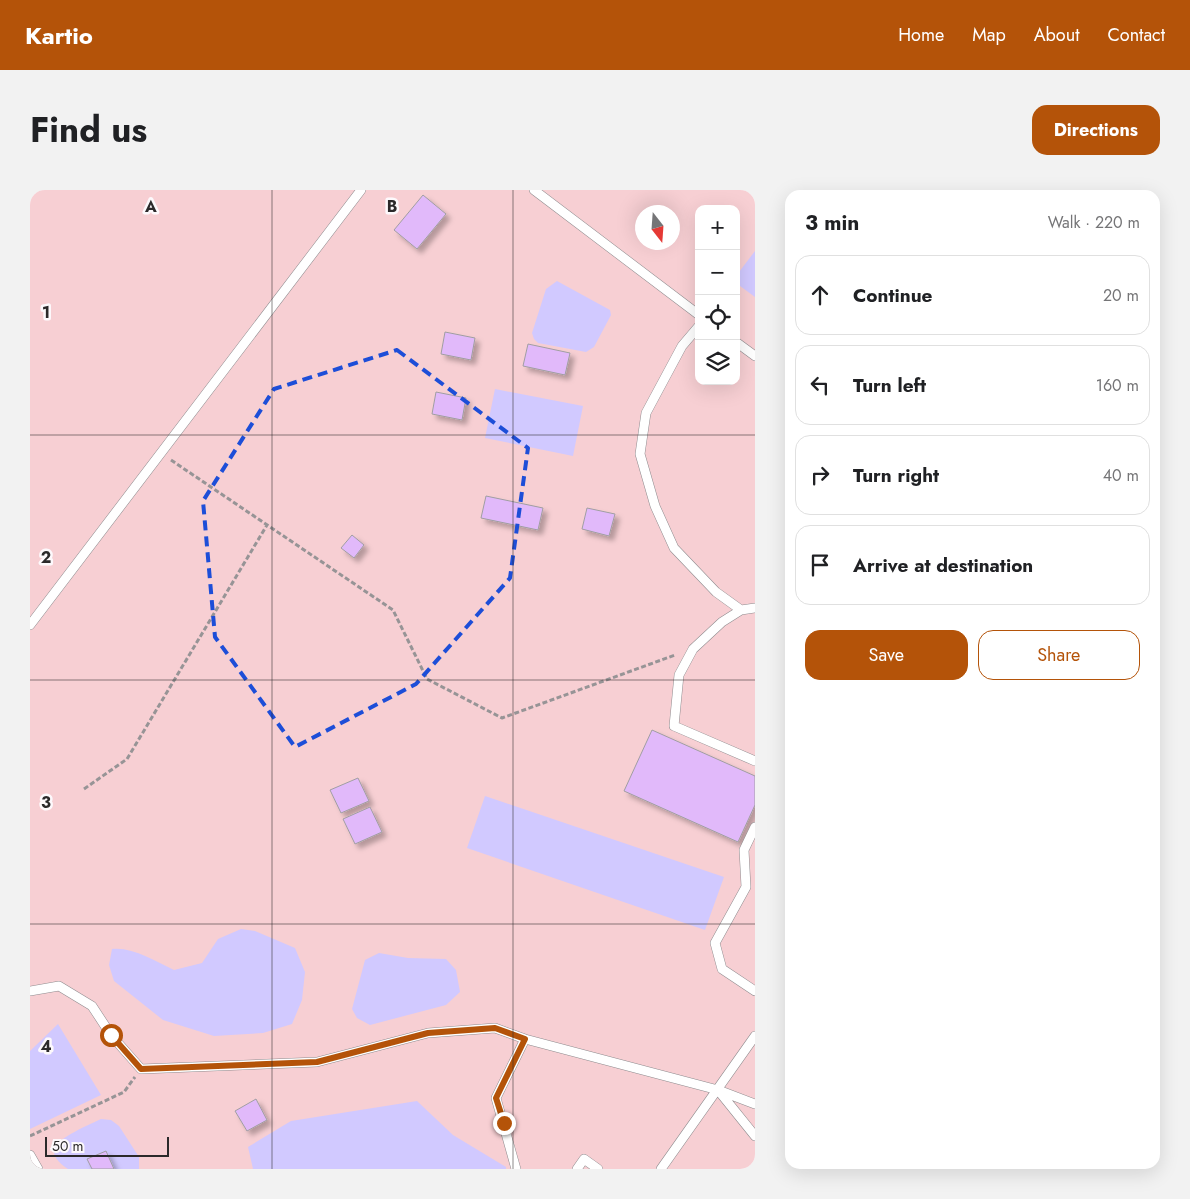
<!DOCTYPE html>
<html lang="en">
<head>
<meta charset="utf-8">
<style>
  :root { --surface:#fff; --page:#f2f2f2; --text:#202124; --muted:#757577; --line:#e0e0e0; --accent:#b45309 }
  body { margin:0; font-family:Jost,sans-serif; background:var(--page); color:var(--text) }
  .controls { position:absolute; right:15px; top:15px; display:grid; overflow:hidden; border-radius:10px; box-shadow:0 5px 20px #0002 }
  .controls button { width:45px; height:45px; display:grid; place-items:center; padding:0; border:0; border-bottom:1px solid var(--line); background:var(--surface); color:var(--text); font:25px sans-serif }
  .compass { position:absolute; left:605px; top:15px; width:45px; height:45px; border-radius:50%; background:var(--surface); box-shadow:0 5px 20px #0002; rotate:163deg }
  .scale { position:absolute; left:15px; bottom:12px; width:124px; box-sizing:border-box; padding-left:5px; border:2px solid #2b292a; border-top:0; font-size:14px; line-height:18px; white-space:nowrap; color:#2b292a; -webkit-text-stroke:4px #fdf9fc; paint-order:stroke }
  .stop { position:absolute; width:15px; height:15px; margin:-11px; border:4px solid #b45309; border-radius:50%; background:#fff }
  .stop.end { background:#b45309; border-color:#fff; box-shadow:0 1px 5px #0008 }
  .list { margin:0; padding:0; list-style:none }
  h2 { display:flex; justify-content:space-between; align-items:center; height:65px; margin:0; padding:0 20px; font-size:21px }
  h2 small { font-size:16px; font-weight:400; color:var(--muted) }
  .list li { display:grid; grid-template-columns:32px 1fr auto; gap:15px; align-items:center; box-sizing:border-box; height:80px; margin:0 10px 10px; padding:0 10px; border:1px solid var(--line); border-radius:15px }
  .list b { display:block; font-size:19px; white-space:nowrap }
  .list em { font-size:16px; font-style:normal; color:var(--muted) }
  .actions { display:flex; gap:10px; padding:15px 20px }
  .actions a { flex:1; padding:11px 0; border:1px solid var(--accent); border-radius:15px; text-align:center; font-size:18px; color:var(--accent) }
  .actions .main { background:var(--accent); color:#fff }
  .icon { flex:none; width:28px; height:28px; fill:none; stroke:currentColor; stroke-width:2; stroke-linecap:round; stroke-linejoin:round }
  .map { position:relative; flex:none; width:725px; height:979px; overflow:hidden; border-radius:15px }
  header { display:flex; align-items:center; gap:30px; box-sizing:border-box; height:70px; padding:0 25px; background:var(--accent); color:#fff }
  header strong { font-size:24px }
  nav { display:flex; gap:28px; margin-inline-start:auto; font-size:18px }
  .intro { display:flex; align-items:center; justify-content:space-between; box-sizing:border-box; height:120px; padding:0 30px }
  h1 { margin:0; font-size:35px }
  .button { padding:12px 22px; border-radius:15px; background:var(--accent); color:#fff; font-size:18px; font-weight:700 }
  main { display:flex; gap:30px; padding:0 30px }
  aside { flex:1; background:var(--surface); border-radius:15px; box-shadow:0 5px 20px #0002 }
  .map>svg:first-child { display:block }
  .green { fill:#f7cfd3; fill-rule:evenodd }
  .water { fill:#d1c9ff }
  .building { fill:#e1b9fa; stroke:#a09ea2; filter:url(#shadow) }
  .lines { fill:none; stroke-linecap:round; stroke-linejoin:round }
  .lane-casing { stroke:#8f8c8f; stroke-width:10 }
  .path { stroke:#979496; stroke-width:3; stroke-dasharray:5 2.5; stroke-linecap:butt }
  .lane { stroke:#fff; stroke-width:9 }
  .route { stroke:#b45309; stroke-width:6 }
  .marked { fill:none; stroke:#1d4ed8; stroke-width:4; stroke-dasharray:10 6; stroke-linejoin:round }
  .grid { fill:none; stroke:#2b292a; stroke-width:1; stroke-opacity:0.55 }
  .grid-label { font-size:16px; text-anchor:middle; font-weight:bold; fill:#2b292a; stroke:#fdf9fc; stroke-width:5; stroke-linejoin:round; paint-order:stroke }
</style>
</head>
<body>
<header>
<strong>Kartio</strong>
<nav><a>Home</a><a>Map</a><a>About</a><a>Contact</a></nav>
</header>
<div class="intro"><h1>Find us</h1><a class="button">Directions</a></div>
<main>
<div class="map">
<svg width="725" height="979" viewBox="0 0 725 979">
  <defs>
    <filter id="shadow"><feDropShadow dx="4.5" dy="4.5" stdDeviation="2.5" flood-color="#0004"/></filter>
  </defs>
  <rect width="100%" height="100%" fill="#fdf9fc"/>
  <!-- green -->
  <path class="green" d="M0,0H718L725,5V979H0ZM669,19H706V191H669ZM612,22H642V52H612Z"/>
  <!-- water -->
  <path class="water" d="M725,61V107L706,93V86Z
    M527,91L580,120L581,125L564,157L556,162L508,153L504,149L502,143L516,99Z
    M465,199L553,216L543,266L455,248Z
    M455,606L694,687L675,740L437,658Z
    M211,739L225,741L265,758L275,782L272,810L262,834L233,843L184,846L133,830L84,791L79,775L82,759C104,757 124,771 144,780L172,773L188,749Z
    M349,763L378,768L416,769L426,780L430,802L416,815L340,835L327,828L322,819L335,770Z
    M28,834L71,905L0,939V861Z
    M387,911L423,945L476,977V979H223L218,957L261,931Z
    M71,929L81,930L89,936L109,967V979H38C32,975 23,968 24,960C26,948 61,934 71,929Z"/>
  <!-- building -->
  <path class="building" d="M393,5L416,24L387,59L364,40Z
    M415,142L445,148L441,170L411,164Z
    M498,154L540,163L535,185L493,176Z
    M406,202L436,208L432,230L402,224Z
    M456,306L513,318L508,340L451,328Z
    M557,318L585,324L579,346L552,339Z
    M322,345L334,355L324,368L311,358Z
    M622,540L725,586V615L708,652L594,601Z
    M328,588L339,611L311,623L300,600Z
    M340,617L352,642L325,654L313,629Z
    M226,909L237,930L217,941L205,921Z
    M76,961L84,979H62L57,969Z"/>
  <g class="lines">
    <!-- lane casing -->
    <g class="lane-casing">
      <path id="lane" d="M504,0L669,125
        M669,136L652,156L616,223L610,264L625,316L644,358L686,402L711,420
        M706,152L725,166
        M725,418L711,420L692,432L663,459L649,485L644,536L725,571
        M0,435L331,0
        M725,637L714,660L716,697L685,753L692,779L725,801
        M0,801L29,796L62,816L81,845L111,879L287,872L398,843L465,838L495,849L688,900L725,914
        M688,900L725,946
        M0,965L8,979
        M486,979L466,908L495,849
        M547,979L554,969L568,979
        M631,979L725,846"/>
    </g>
    <!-- path -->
    <path class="path" d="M141,270L363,420L397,489L472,528L645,465
      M54,599L97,569L237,335
      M0,946L94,902L105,887"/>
    <!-- lane -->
    <use href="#lane" class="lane"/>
  </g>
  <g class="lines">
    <!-- route -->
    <path class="route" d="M81,845L111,879L287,872L398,843L465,838L495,849L466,908L474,933"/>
  </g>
  <!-- marked area -->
  <path class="marked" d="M367,160L498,258L480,388L386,494L265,557L185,447L173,311L244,199Z"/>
  <!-- grid -->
  <path class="grid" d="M242,0V979M483,0V979M0,245H725M0,490H725M0,734H725"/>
  <g class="grid-label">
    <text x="121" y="22">A</text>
    <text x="362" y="22">B</text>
    <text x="16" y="128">1</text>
    <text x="16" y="373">2</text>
    <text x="16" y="618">3</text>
    <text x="16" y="862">4</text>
  </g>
</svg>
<div class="controls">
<button>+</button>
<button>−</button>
<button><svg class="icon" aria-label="locate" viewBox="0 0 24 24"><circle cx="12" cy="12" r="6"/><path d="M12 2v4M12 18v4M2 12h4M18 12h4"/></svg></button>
<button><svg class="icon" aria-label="layers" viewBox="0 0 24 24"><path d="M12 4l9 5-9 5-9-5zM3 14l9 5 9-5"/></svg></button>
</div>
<svg class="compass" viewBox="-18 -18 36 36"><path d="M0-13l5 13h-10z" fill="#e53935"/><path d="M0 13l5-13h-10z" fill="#757577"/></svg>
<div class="scale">50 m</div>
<div class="stop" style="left:81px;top:845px"></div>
<div class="stop end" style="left:474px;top:933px"></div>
</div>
<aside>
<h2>3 min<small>Walk · 220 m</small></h2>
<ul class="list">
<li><svg class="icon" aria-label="ahead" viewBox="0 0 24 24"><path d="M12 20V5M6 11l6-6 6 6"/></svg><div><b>Continue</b></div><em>20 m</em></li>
<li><svg class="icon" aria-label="left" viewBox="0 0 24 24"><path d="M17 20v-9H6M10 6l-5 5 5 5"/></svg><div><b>Turn left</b></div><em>160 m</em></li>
<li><svg class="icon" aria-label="right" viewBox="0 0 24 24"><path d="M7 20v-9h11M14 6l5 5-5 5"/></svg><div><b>Turn right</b></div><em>40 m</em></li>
<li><svg class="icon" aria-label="arrive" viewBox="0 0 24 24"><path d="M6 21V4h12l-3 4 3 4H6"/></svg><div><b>Arrive at destination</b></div></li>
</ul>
<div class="actions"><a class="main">Save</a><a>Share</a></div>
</aside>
</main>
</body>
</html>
